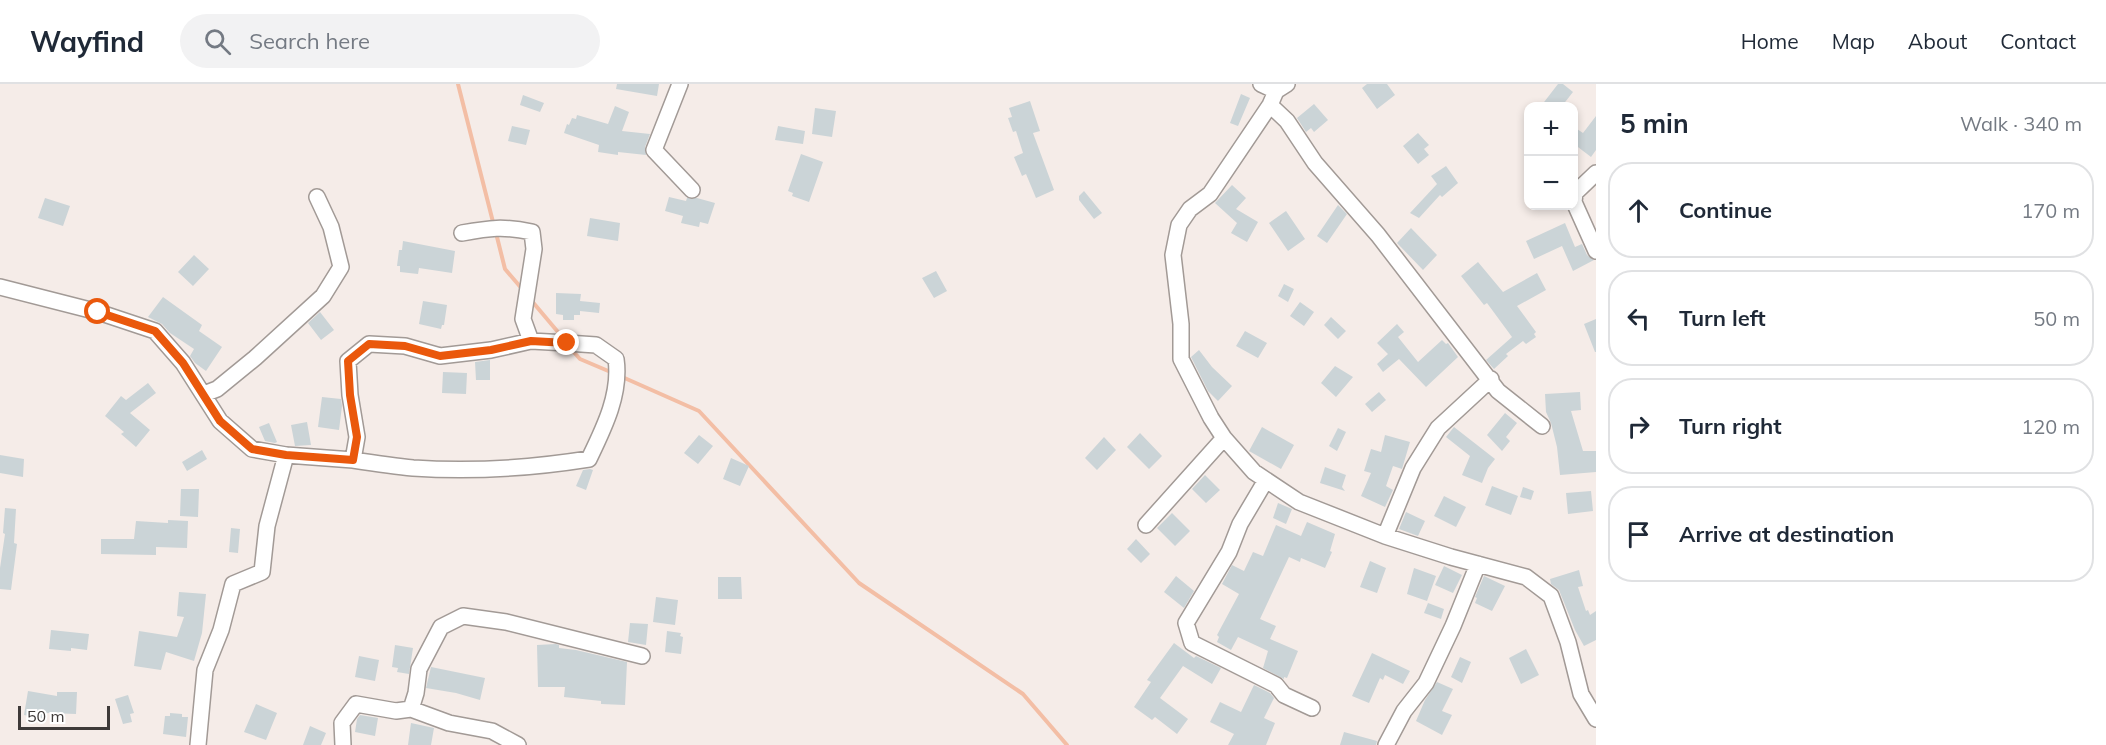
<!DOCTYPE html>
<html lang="en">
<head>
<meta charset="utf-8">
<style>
  :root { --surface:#fff; --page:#f2f2f3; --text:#1f2937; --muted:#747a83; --line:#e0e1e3 }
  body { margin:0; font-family:Mulish,sans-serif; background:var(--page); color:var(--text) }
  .controls { position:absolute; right:18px; top:18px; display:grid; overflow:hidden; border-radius:12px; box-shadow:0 3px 9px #0003 }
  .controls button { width:54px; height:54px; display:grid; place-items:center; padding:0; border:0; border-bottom:2px solid var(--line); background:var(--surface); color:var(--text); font:30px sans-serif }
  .scale { position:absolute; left:18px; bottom:15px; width:92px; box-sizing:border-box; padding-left:6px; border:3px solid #3e3a39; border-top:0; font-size:16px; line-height:21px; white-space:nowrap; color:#3e3a39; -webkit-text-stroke:4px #fff; paint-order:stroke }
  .stop { position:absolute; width:18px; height:18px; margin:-14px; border:4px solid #ea580c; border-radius:50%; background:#fff }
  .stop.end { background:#ea580c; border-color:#fff; box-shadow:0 2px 6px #0008 }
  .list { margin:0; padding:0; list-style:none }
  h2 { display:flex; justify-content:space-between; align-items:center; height:78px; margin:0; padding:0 24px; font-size:26px }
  h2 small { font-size:20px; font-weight:400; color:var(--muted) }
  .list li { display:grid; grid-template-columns:39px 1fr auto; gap:18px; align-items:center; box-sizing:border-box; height:96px; margin:0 12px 12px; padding:0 12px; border:2px solid var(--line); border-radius:24px }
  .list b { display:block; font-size:22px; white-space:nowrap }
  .list em { font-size:20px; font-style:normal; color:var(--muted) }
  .icon { flex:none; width:33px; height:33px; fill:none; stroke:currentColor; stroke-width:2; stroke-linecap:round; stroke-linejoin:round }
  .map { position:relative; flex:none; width:1596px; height:661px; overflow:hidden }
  header { display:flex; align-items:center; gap:36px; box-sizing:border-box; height:84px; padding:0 30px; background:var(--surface); border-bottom:2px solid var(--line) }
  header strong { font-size:28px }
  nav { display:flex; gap:33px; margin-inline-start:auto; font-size:21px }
  .search { width:420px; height:54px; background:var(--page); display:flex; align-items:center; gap:15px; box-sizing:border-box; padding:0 21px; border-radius:33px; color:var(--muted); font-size:22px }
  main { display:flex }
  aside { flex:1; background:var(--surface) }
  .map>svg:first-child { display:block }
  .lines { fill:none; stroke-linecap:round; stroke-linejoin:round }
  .stream { stroke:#f3bea5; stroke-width:4 }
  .building { fill:#cbd4d7 }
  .street-casing { stroke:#a29a96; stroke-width:18 }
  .street { stroke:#fff; stroke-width:15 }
  .route { stroke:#ea580c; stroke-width:8 }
</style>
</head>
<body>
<header>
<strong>Wayfind</strong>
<div class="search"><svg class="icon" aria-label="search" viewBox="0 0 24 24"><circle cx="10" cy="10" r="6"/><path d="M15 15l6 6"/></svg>Search here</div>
<nav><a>Home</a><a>Map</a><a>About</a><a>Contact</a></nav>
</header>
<main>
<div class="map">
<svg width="1596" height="661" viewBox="0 0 1596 661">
  <rect width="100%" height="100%" fill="#f5ece8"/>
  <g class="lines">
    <!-- stream -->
    <path class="stream" d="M458,0L494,142
      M496,149L505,185L523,206
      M531,216L563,254
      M571,265L580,275L613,289
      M620,292L699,327L859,499L1023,610L1067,661"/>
  </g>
  <!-- building -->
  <path class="building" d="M617,0H659L657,12L616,5Z
    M1367,0H1387L1395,11L1377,25L1362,4Z
    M1558,0H1563L1573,8L1562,22H1541Z
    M1241,10L1250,14L1238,42L1230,39Z
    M523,11L544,19L540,28L520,21Z
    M1030,17L1040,47L1033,49L1054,106L1036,114L1026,90L1022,92L1014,73L1023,69L1016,47L1013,48L1008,34L1012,33L1009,24Z
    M1314,20L1328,36L1314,48L1311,44L1306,48L1297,34Z
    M615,22L629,28L622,47L650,50L645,63L646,71L618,68V71L598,68L599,61L564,49L567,40L569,41L572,34L576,35L577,31L608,40Z
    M815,24L836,27L832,53L812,50Z
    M1596,32V66L1591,73L1574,60V43L1583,49Z
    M512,42L530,46L526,61L508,57Z
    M778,42L805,47L803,60L775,56Z
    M1418,49L1429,61L1424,65L1429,71L1418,80L1403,62Z
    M801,70L823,78L809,118L792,112L793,109L788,107Z
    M1446,82L1458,99L1442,113L1440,111L1419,134L1410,129L1437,100L1431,92Z
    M1232,101L1246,114L1236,125L1258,138L1247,158L1231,149L1237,139L1215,119Z
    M1084,107L1102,129L1094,135L1079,116V112Z
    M669,113L686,117L687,114H697L715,119L708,140L700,138L699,143L681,139L683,132L665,127Z
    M45,114L70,122L63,142L38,134Z
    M1338,121L1347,130L1327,159L1317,152Z
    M1286,127L1305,155L1288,167L1269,139Z
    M590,134L620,139L618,157L587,152Z
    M1565,139L1575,163L1582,160L1587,171L1594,176L1573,187L1562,162L1534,175L1526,157Z
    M1411,144L1437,171L1423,186L1397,159Z
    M403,157L455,167L452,189L419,184L418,190L400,188V182H397L399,166H402Z
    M194,171L209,185L193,202L178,188Z
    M1478,178L1503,208L1537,189L1546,206L1517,222L1536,248L1534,250L1536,253L1526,260L1523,257L1506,270L1508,272L1494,285L1486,276L1512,253L1487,219L1484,221L1461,192Z
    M936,187L947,207L934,214L922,194Z
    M1284,200L1294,205L1288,218L1278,212Z
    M556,209L581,210L580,217L600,219L599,229L580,227V231H574V236H563V231L556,230Z
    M163,213L202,241L199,247L222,263L206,287L195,279L190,272L194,265L170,249L162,240L148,233Z
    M423,217L447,221L444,241H442L441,245L419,240Z
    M1300,218L1314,228L1304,242L1290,232Z
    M320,228L334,246L321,256L308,239Z
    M1331,233L1346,247L1338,255L1324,241Z
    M1596,235V268H1595L1584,240Z
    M1397,240L1404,248L1398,253L1418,278L1442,256L1446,260L1448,259L1458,273L1426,303L1399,275L1383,288L1377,280L1388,270L1377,259Z
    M1245,247L1267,259L1258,274L1236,262Z
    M1199,266L1212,283L1232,302L1218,317L1208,307L1191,273Z
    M490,276V296H476L475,278Z
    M1335,282L1353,293L1336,313L1321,299Z
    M443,288L467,289L466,310L442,309Z
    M148,299L156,309L130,329L150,346L136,363L121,350L124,348L105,332L121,312L126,316Z
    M1379,308L1386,316L1372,328L1365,320Z
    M1580,308L1581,326L1571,327L1583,367H1596V388L1560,391L1557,363L1551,339L1546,328L1545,310Z
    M322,313L341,315L342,322L339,346L318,343Z
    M1505,329L1517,339L1506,353L1510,357L1502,367L1487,351Z
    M307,338L311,361L295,362L291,341Z
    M269,339L277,358L275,359L265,357L259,343Z
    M1262,343L1294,361L1281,385L1249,367Z
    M1454,343L1495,375L1488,384L1482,399L1462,391L1470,372L1446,353Z
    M1338,344L1346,348L1337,367L1329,362Z
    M1140,349L1162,372L1149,385L1127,363Z
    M699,351L713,362L698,380L684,369Z
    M1385,351L1410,358L1402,385L1393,382L1386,402L1393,406L1385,423L1361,412L1371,389L1364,387L1371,365L1381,368Z
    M1104,353L1116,366L1097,386L1085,374Z
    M202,366L207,375L187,387L182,378Z
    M0,371L24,375L23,393L0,389Z
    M731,374L749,382L740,402L723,395Z
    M1325,383L1346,391L1342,403L1345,407L1320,399Z
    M590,385L593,386L586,406L576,402L583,386Z
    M1205,391L1220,406L1206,419L1192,405Z
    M1492,402L1518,412L1511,431L1485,421Z
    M1523,403L1534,407L1531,416L1520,413Z
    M181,405H199L198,433L180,432Z
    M1591,407L1593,427L1568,430L1566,409Z
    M1444,412L1466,423L1456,443L1434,432Z
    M1278,419L1292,425L1286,440L1273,434Z
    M5,424L16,425L14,459L17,460L11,506L0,505V484L5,450L3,449Z
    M1406,428L1425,437L1418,452L1399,445Z
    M1172,429L1190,447L1175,462L1157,444Z
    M168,436L188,437L187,464L156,463V471L101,470V455H134L136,437L168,439Z
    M1307,438L1335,450L1330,467L1332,468L1325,484L1301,474L1300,478L1289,473L1260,535L1276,542L1270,555L1298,567L1287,594L1284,593V595L1263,584L1268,567L1238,553L1231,566L1217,558L1219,553L1217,551L1239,510L1222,500L1232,481L1244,487L1253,468L1263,472L1276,441L1301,452Z
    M231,444L240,445L238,469L229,468Z
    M1136,455L1150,470L1141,479L1127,465Z
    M1370,477L1386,484L1377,509L1360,503Z
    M1444,482L1462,491L1453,509L1435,501Z
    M1414,484L1436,492L1427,517L1407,510Z
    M1579,486L1583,502L1578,503L1586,527L1588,526L1590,531L1596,527V556L1584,562L1575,546L1559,506L1551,500L1550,495Z
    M1176,492L1194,507L1184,524L1164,508Z
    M1484,492L1505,502L1492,527L1475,519L1477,514L1475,513Z
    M718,493H741L742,515H718Z
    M179,508L206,510L202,549L194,577L166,568L161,586L134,582L139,547L177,553L184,533L177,532Z
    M656,513L678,516L675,541L653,538Z
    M1428,519L1444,525L1441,535L1424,529Z
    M630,539L648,540L646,561L628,558Z
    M51,546L89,550L87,566L71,564V567L49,565Z
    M667,547L681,549L680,552L683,553L681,570L665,568Z
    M1174,559L1194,574L1196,572L1221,584L1212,600L1183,582L1160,614L1188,635L1177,650L1155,633L1152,636L1134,623L1151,598L1147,596Z
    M556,560L559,561V564L576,566L627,578L625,621L601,620V617L564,613L565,603H538L537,561Z
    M395,561L413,564L409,590L397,588L398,584L392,583Z
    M1526,565L1539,591L1521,600L1509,574Z
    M1372,569L1410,587L1403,600L1385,591L1383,596L1380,594L1369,619L1352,612Z
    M359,572L379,576L375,597L355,593Z
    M1460,573L1471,578L1462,599L1451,593Z
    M431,583L485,594L480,616L456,609L426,604Z
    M1437,598L1453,605L1442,627L1452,631L1442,651L1416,637L1425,616Z
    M1254,601L1270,609L1274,614L1264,634L1275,639L1266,661H1228L1234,650L1210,638L1220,618L1241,628Z
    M28,607L57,612V608H77L76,630L47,629L46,635L24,631Z
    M128,611L134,629L130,630L132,638L123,640L115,615Z
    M256,620L277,629L266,656L244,648Z
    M170,629L182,630V633H188L186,653L163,650L165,632H170Z
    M360,631L378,634L375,652L355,648L357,635Z
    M411,639L434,644L431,661H408Z
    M310,642L326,649L321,661H303Z
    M1344,648L1377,657L1376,661H1340Z"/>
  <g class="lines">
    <!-- street casing -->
    <g class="street-casing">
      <path id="street" d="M680,0L654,66L692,106
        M1261,0L1276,7L1287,0
        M1276,7L1270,21L1287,37L1315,79L1378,151L1498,307L1542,342
        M1270,21L1210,110L1190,125L1179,141L1173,171L1181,240V275L1211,334L1224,354L1254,388L1299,418L1385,452
        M1596,89L1575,109L1574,118L1596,167
        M462,149C490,144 503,142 532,148L534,165L523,235L531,257
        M0,203L98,228L155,247L183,279L220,337L252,365L286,371L267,442L262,488L233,500L221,546L205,586L198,661
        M1491,295L1438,344L1413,384L1385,452L1451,473L1526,493L1551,512L1568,558L1581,610L1596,635
        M204,310L217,305L255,274L323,212L341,183L331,143L317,113
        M286,371L353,376L357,353L350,311L348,277L369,260L405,262L440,272L491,266L531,257L567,259L596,261L616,275C621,310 604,344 589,375C532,384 472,388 413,384C393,382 373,379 353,376
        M1266,396L1240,440L1229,468L1186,539L1192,559L1276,601L1284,611L1312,624
        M1146,441L1224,354
        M411,625L449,639L492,647L518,661
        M343,661L342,639L356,620L396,627L411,625L416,609L419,585L441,543L463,532L506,538L642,572
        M1386,661L1404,627L1426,599L1453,542L1478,480"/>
    </g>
    <!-- street -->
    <use href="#street" class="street"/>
  </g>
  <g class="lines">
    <!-- route -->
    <path class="route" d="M98,228L155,247L183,279L220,337L252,365L286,371L353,376L357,353L350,311L348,277L369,260L405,262L440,272L491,266L531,257L567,259"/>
  </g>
</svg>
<div class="controls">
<button>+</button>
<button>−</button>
</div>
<div class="scale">50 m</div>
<div class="stop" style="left:98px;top:228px"></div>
<div class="stop end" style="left:567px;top:259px"></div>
</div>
<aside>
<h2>5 min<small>Walk · 340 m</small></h2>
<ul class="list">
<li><svg class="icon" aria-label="ahead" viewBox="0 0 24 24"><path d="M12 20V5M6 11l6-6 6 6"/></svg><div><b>Continue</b></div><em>170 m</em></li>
<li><svg class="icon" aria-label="left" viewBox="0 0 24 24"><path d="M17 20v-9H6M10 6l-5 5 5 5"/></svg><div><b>Turn left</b></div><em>50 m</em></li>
<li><svg class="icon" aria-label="right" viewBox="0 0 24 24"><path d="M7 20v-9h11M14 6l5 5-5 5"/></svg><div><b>Turn right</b></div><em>120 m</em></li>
<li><svg class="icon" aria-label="arrive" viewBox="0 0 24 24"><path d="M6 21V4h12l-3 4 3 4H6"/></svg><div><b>Arrive at destination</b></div></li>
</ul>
</aside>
</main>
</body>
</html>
